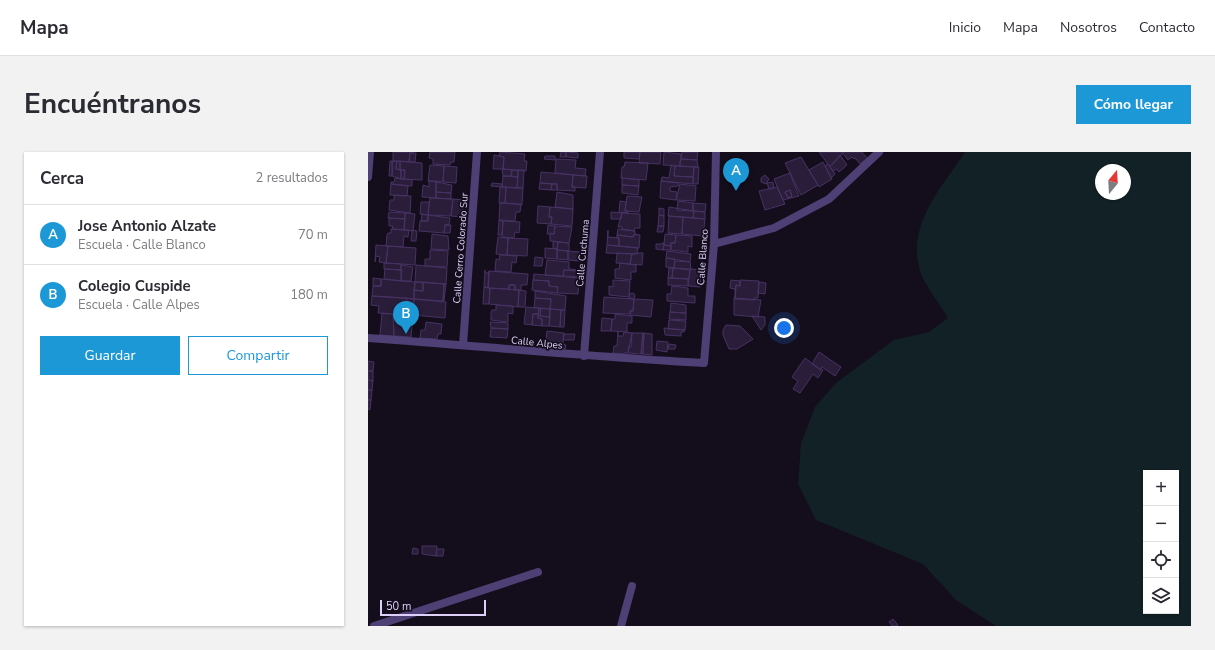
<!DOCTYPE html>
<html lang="es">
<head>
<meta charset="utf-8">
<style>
  :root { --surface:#fff; --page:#f2f2f3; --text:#2b2b33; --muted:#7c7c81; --line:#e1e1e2; --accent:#1d98d7 }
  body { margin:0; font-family:"Nunito Sans",sans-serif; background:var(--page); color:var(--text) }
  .controls { position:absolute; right:12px; bottom:12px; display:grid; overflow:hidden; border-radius:0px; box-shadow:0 1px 3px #0004 }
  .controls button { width:36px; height:36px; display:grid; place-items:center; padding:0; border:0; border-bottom:1px solid var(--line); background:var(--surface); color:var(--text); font:20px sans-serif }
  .compass { position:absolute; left:727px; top:12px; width:36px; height:36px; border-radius:50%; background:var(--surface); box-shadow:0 1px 3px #0004; rotate:18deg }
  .scale { position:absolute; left:12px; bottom:10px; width:106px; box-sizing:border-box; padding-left:4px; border:2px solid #decff9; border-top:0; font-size:11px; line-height:14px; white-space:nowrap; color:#decff9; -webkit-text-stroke:3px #140e1c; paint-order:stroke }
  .you { position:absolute; left:416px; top:176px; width:14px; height:14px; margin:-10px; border:3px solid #fff; border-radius:50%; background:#1a73e8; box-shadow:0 0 0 6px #1a73e833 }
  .badge { display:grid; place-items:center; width:26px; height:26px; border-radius:50%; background:var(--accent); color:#fff; font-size:13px; font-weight:700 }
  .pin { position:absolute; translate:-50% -33px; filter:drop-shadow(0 1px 2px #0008) }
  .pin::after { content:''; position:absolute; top:21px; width:14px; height:12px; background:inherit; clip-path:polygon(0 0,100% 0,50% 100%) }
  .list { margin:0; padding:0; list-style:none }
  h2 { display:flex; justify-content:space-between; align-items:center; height:52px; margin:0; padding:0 16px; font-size:17px }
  h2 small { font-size:13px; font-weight:400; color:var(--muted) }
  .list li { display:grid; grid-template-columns:26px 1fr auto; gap:12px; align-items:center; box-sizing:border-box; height:60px; padding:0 16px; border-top:1px solid var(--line) }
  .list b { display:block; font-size:15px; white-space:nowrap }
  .list p { margin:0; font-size:13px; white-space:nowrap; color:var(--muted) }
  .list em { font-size:13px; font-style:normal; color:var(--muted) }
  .actions { display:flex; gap:8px; padding:12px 16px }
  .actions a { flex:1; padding:9px 0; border:1px solid var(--accent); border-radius:0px; text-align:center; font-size:14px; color:var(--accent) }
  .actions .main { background:var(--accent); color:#fff }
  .icon { flex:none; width:22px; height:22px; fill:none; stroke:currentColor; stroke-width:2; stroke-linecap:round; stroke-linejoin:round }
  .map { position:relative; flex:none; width:823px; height:474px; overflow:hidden; border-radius:0px }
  header { display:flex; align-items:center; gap:24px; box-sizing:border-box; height:56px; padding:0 20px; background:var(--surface); border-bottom:1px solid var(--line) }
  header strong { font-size:19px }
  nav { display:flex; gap:22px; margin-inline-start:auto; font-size:14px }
  .intro { display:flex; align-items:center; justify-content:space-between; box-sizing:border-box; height:96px; padding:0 24px }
  h1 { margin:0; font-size:28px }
  .button { padding:10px 18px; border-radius:0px; background:var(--accent); color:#fff; font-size:14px; font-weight:700 }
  main { display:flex; gap:24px; padding:0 24px }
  aside { flex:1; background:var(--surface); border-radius:0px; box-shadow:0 1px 3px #0004 }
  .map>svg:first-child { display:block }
  .green { fill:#122125; fill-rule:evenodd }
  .building { fill:#2a1d3a; stroke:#473263; fill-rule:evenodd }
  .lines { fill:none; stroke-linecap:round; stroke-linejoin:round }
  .street { stroke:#4e3f75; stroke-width:8 }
  .labels { text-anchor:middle; stroke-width:3.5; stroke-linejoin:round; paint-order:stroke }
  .street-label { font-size:10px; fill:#decff9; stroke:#140e1c }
</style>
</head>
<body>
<header>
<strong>Mapa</strong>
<nav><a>Inicio</a><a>Mapa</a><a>Nosotros</a><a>Contacto</a></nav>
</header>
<div class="intro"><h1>Encuéntranos</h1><a class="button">Cómo llegar</a></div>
<main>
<aside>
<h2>Cerca<small>2 resultados</small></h2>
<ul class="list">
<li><span class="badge">A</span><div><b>Jose Antonio Alzate</b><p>Escuela · Calle Blanco</p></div><em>70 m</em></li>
<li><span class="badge">B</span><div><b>Colegio Cuspide</b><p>Escuela · Calle Alpes</p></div><em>180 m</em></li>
</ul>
<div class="actions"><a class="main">Guardar</a><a>Compartir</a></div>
</aside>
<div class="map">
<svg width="823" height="474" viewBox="0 0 823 474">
  <rect width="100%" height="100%" fill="#140e1c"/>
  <!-- green -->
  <path class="green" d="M597,0H823V474H628L588,448L555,412L448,368L430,332L433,292L447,255L468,231L526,188L561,180L580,166C572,152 557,134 552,119C538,73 574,35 597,0ZM733,18H757V42H733ZM778,321H808V459H778Z"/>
  <!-- building -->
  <path class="building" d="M25,0H46L42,1L41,10L25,9Z
    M62,0H87L86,10H83L82,13L65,12V7L61,6Z
    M132,0L157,2L156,9H159L158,19L135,17L136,5L131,4Z
    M193,0H198V5H192Z
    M198,0L210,1V6L198,5Z
    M256,0H272L271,7L256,6Z
    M272,0H293L292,12L271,11Z
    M296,0L313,2L312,14L295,13Z
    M314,0H330L329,8L313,7Z
    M451,0H474L475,1L462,15Z
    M474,0H494L499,6L492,12L487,6L486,7L484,5L480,8Z
    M42,1H48L47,10H41Z
    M126,3L136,5L135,17H125Z
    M472,3L479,13L471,20L469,17L465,19L462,15Z
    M177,4H187V8L176,7Z
    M433,5L450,33L433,43L417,11Z
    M188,7L208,8L207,16L218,17L217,24L187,21Z
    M315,7L329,8L330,15L312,14V9Z
    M22,9H24L25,14L24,24H21Z
    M24,9H29L28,17L33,18V27L24,24Z
    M29,9H32V18L28,17Z
    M32,9L54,11V28L36,27L37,18H32Z
    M257,10L280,11L278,28L253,26L254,15H256Z
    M455,10L464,27L451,35L441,18Z
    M460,12L467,22L463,26L457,14Z
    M62,13L76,14L75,30L60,29Z
    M303,13L307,14L306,24L325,25V32L293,29L294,25L301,26Z
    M76,14L89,15L88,31L75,30Z
    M307,14L326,15L325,25L306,24Z
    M326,15H331L330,32H325Z
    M134,17L144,18L143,24H135Z
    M33,18H37L36,27H33Z
    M144,18H150V25L143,24Z
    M150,18H156L155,36H149Z
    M173,20L205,23L204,35H207V39L189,38V32L172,31Z
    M422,21L431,44L415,48L406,27ZM422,38L424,44L420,46L417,40Z
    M205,23L219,24L218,36L204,35Z
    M397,23L401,27L398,32L393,30V26Z
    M135,24L150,25L149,36L134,35Z
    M27,26L44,28V34L23,32V30H26Z
    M254,26L271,28V34L254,33Z
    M61,29H68V46L54,45L55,33L61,35Z
    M293,29L311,31L310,34L302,35V39L309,40L308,48L292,46Z
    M68,30L84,33L83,41L68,40Z
    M405,30L406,36L401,37L399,31Z
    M124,31L134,32V35L123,34Z
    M172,31L184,32L183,38L171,37Z
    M23,32L40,34L39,44L22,43Z
    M184,32H189V38H183Z
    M312,32L328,34L327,49L308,48Z
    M254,33L271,34L270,43L254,41Z
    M132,35H138L137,51H131Z
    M138,35L155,36L154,53L137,51Z
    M409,35L417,52L397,58L391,39Z
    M422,38L424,44L420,46L417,40Z
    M68,40L83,41V47L68,46Z
    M189,40L205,43V57L187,55Z
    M26,43L43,44L42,61L21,58L22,48H26Z
    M259,44L274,45L271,60L257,59Z
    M62,46L85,47L83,64L60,63Z
    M85,47L96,48L94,65L83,64Z
    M252,49L258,50L257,59H260V61L251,60Z
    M310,49L325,51V59L309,58Z
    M53,50H61L60,63L52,62Z
    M132,51L153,52L152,60H148L147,69L131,68Z
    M325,51L338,52L337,60L325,59Z
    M170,54L182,55L181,65H184L183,72L169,71Z
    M182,55L205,57L204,74L183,72L184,65H181Z
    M301,55L326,59L325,66L300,64Z
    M291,56L296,57V64L291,63Z
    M326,59L337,60V67L325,66Z
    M21,60L37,61V67L20,66Z
    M243,60L254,61L253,67H243Z
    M37,61L47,62L45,79L36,78Z
    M254,61L272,62V76H267L266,79L254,77V75H250Z
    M54,62L60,63V69H53Z
    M60,63L82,66L81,73H77L76,81L51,79L52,69H60Z
    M291,63L296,64V74H290Z
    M301,64L315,65L314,82L300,81Z
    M315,65L337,67L335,84L314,82Z
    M21,66L37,67L36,78L24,77L25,74H21Z
    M131,68L135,69L134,83H130Z
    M135,69L152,70L151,81L147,80L146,86L134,85Z
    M77,73H83L82,81H76Z
    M180,73L187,74L186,82H179Z
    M187,74L204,75L201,91L182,89V81L186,82Z
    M290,74H296L295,80H289Z
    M23,77L41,78L40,85L36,84L35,95L18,94L19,83L20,81H23Z
    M250,77L267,79V83L265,85L249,83Z
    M44,78L49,79L48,89H43Z
    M240,78V85L251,86V94L239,93Z
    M64,82L80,84L81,98L63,97Z
    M266,82L272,83L271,96L251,94V86H249V83L265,85Z
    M297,82L308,83L307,91H303V94L296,93Z
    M308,83L324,84V95L320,94V100L303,98V91H307Z
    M130,85L140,86L139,103L128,102Z
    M140,86L160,87L159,104L139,103Z
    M185,89L190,90L189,97L185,96Z
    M190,90L201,91V99L189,98Z
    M294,91H296L295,98L288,97V92H294Z
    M8,93L20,94L18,111L11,110L12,105L8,104L7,110Z
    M239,93L270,96L269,102L238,101Z
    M296,93L303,94V98H295Z
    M20,94L48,96L47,113L18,111Z
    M177,96L189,97V107L177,106Z
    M62,98L80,99L79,115L57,114V107H62Z
    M189,98L200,99V108L189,107Z
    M200,99L212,100L211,109L200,108Z
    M299,99L323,102L322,110L298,106Z
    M249,101L264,102L262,112L248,111Z
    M269,101H275L274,113L262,112L264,102Z
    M132,103L149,104L148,111L144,110L143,120L127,119L128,107L131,108Z
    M167,105L175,106L174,114H166Z
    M298,106L307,107L306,116L298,115Z
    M179,108L201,110V117L212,118L211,126L210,119L196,118L195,124L177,123Z
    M307,109L322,110L323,117L306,116Z
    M16,111L33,112V118L16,117Z
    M252,111L268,113V120H263V128L247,126V117H251Z
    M33,113L45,115L43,129H33Z
    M48,113L79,116L78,132L47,130Z
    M301,116H305L304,126H300Z
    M305,116L322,118L321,127L304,126Z
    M17,117L34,118L33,129L16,127Z
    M322,117L333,118L332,135L320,134Z
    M117,118V121H120L121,119L120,136L116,135Z
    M196,118L210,119V125L195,124Z
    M121,119L160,122L159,133H153V138H147V133H141V137L120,136Z
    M166,122L211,126L210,142L189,141L190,135L181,134V129L165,128Z
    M5,126L13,127V134H5Z
    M300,126L320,127V134L300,133Z
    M13,127L47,130L46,147L4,144L5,134H13Z
    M165,128L181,129V134L190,135L189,141L164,138Z
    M245,128L262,129L261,145L241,143V134L245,135Z
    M363,128L372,129V134L368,133L367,147V137L362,136Z
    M372,128L391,129L390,146H386V148L367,147L368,133L372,134Z
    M47,130H55V139L46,138Z
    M55,130L76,132L75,149L46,147V138L55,139Z
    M391,130L398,131L397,142L390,141Z
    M76,132H78L76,149H75Z
    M141,133H147V138L141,137Z
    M304,134L320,136V144H327V151L299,149V142H303Z
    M116,135L122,136L121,152H115Z
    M122,136L151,138L150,155L121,152Z
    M151,138L158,139L157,155H150Z
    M167,139L198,144L197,158L182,157L183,147L167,146Z
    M261 144a3 3 0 1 1 6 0a3 3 0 1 1-6 0Z
    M4,144L39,146L38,152H35L34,163L10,161L11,154L3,153Z
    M236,145L266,147L265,159L262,158V162L235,161Z
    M39,146L46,147L45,153L38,152Z
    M167,146L183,147L182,157L166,156Z
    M366,146L393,148L390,165L366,163Z
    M46,147L78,150L77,166L45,163Z
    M266,147L285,148L283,165L262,163L263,159H265Z
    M303,151L318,153V161L302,160Z
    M35,152L45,153V163H34Z
    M128,153L145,154V162L140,161V170L123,168V160L124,158H128Z
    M158,155L171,156L170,162H165L164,173L156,172Z
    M171,156H173L172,164L182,165L181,174H174V167L170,166Z
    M173,156L182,157V165L172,164Z
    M182,157L193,158L192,175L181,174Z
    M193,158H197L196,175H192Z
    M302,160L318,161V168L301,167Z
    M14,161L25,162L26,184L12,183Z
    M25,162L45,163L43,185L26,184Z
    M165,162H170V166L174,167V174L164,173Z
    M247,162L264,164V171H259V180L243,179L244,167H247Z
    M384,164L397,165V173L393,178Z
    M234,166L244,167L243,179H233Z
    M301,168L318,169L317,178L300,177Z
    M58,170L74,172L73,182H70L69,187L52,186L53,178H57Z
    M122,170L140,171V177L123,176Z
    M358,173L372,174L385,187L369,197H361L355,183V178Z
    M123,176L140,177L139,186L122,185Z
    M296,176L317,178L316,180H313V184L297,183Z
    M179,179L196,181L195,191L191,190L190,197L174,196L175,188H178Z
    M250,180V184H255L256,180L264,181L263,195L261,194L260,201H256V202L245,201L246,194H249Z
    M264,181H275L273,202L260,201Z
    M275,181H276L275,202H273Z
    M276,181L284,182V203L275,202Z
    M196,182H207L206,188H195Z
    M289,189L300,190L299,200L288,198Z
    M191,190L198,193L197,197H190Z
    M301,192L308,193L307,197H300Z
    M451,200L473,215L467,224L454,215L453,218L444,212Z
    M437,206L453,218H455L450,226L445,222L432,241L425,237L430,229L424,225Z
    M0,209L6,210L5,219H0Z
    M0,219H5V229L0,228Z
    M0,228L5,229L4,238H0Z
    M0,238H4L3,248H0Z
    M0,248H3L2,258L0,257Z
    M54,394H69L68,404L54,402Z
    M45,396L50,397V402H44Z
    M69,397H76L75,404H68Z
    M525,467L530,473L529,474H524L521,470Z"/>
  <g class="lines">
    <!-- street -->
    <path class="street" d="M0,25L2,0
      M346,92L406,76L461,47L511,0
      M0,186C112,194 224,205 336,211L346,92L348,0
      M95,193L109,0
      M216,204L232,0
      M6,474L170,420
      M253,474L264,434"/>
  </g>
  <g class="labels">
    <!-- street labels -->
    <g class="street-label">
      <text transform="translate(92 96) rotate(-86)" y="4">Calle Cerro Colorado Sur</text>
      <text transform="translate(214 101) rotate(-85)" y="4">Calle Cuchuma</text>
      <text transform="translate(334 105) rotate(-86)" y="4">Calle Blanco</text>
      <text transform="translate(169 190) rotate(6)" y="4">Calle Alpes</text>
    </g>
  </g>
</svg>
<div class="controls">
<button>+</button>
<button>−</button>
<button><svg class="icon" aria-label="locate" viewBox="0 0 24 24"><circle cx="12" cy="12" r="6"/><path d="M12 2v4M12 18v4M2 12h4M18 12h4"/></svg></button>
<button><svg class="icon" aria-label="layers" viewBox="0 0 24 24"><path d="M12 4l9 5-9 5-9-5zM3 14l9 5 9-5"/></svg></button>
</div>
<svg class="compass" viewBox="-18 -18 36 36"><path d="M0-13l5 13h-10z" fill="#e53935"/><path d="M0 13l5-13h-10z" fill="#7c7c81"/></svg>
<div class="scale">50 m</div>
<div class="you"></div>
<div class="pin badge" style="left:368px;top:39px">A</div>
<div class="pin badge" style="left:38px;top:182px">B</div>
</div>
</main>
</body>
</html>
